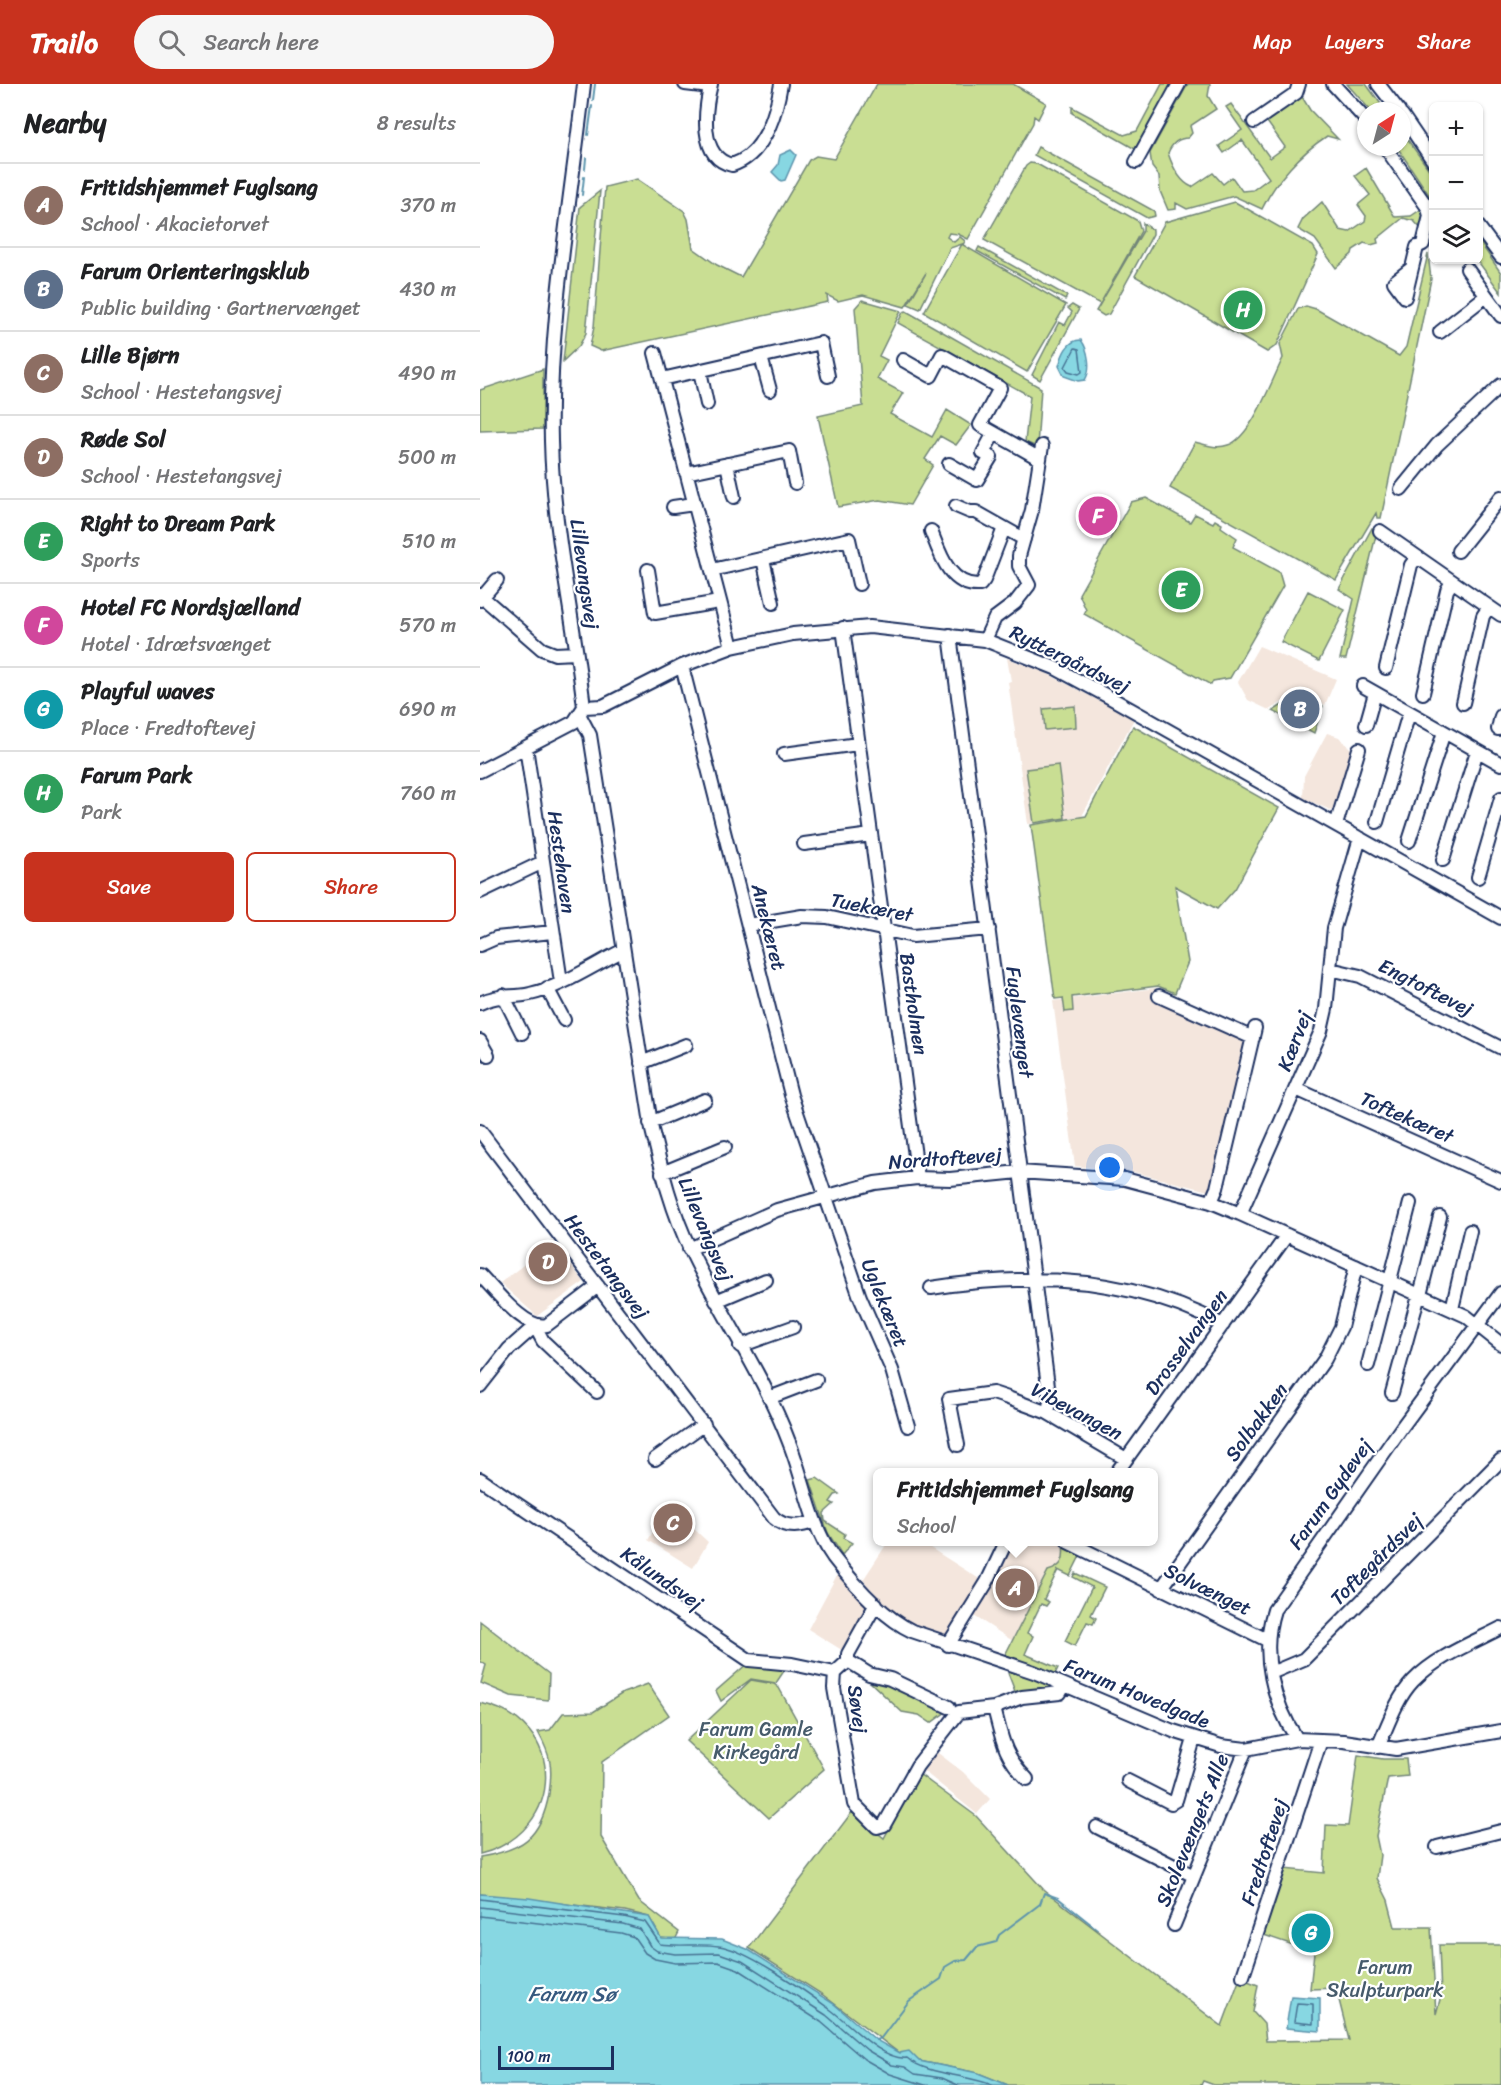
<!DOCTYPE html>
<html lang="en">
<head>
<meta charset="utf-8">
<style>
  :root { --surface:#fff; --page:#f6f6f6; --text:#202124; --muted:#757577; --line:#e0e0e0; --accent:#c8321e }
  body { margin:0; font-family:Sriracha,sans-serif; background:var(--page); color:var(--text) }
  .controls { position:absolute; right:18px; top:18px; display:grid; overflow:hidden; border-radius:9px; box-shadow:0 2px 4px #0004 }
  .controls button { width:54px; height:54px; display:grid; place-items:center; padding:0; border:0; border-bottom:2px solid var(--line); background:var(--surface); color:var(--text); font:30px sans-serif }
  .compass { position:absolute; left:877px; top:18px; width:54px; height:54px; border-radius:50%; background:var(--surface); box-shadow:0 2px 4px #0004; rotate:36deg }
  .scale { position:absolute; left:18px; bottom:15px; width:116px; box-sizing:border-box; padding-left:6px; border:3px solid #1b2f5e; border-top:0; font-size:16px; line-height:21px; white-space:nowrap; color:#1b2f5e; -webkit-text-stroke:4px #fff; paint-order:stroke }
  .you { position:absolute; left:630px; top:1084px; width:21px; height:21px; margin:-15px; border:4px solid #fff; border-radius:50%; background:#1a73e8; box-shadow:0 0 0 9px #1a73e833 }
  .badge { display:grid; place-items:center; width:39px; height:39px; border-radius:50%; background:var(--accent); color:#fff; font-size:20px; font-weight:700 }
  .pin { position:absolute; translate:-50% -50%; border:3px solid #fff; box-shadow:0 2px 6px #0006 }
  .popup { position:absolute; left:393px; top:1384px; width:285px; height:78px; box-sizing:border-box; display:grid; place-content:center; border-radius:9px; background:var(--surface); filter:drop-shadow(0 2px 4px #0005); font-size:20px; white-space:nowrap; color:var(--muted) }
  .popup b { font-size:22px; color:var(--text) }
  .popup::after { content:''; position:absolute; left:50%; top:100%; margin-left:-12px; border:12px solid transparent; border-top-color:var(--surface) }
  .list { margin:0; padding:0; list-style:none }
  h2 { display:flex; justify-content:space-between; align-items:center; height:78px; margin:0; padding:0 24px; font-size:26px }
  h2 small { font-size:20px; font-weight:400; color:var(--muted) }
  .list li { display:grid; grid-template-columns:39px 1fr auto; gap:18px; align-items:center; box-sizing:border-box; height:84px; padding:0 24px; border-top:2px solid var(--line) }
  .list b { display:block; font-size:22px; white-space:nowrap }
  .list p { margin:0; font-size:20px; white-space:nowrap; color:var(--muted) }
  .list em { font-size:20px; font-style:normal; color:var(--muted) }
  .actions { display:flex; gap:12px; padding:18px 24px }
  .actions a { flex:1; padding:14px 0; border:2px solid var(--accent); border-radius:9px; text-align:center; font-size:21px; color:var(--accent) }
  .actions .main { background:var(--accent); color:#fff }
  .icon { flex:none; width:33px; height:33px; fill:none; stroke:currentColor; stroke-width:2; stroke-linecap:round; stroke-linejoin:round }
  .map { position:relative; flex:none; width:1021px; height:2001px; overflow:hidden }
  header { display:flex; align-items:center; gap:36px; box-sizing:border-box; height:84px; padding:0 30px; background:var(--accent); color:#fff }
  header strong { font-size:28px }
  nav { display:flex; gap:33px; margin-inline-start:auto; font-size:21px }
  .search { width:420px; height:54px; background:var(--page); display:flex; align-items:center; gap:15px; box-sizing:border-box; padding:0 21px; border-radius:33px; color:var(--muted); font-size:22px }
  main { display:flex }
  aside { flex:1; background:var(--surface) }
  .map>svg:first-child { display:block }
  .built { fill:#f4e6dd }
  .green { fill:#c9de93; stroke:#728678; stroke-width:1.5 }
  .water { fill:#87d7e2; stroke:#5c94ad; stroke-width:1.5 }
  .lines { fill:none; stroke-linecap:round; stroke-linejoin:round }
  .shore { stroke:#467293; stroke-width:1.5 }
  .stream { stroke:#5c94ad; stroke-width:2 }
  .minor-casing { stroke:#1b2f5e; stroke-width:16 }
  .minor { stroke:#fff; stroke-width:12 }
  .labels { text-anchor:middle; stroke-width:4.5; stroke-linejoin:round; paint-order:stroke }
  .street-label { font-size:20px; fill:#1b2f5e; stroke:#fff }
  .park-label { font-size:20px; fill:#465b6b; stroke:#fff }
  .water-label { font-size:21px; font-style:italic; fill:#36597f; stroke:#fff }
</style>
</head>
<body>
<header>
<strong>Trailo</strong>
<div class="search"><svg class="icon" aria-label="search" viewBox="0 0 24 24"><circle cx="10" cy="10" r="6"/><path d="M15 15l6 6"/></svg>Search here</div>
<nav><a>Map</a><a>Layers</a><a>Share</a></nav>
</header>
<main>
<aside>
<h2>Nearby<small>8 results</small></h2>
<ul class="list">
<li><span class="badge" style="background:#8d6e63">A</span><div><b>Fritidshjemmet Fuglsang</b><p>School · Akacietorvet</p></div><em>370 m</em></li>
<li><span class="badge" style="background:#5c6f8a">B</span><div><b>Farum Orienteringsklub</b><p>Public building · Gartnervænget</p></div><em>430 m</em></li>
<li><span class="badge" style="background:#8d6e63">C</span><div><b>Lille Bjørn</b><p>School · Hestetangsvej</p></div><em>490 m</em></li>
<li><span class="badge" style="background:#8d6e63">D</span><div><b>Røde Sol</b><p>School · Hestetangsvej</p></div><em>500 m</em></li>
<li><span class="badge" style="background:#2e9e5b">E</span><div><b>Right to Dream Park</b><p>Sports</p></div><em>510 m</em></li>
<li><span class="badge" style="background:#d1479c">F</span><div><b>Hotel FC Nordsjælland</b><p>Hotel · Idrætsvænget</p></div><em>570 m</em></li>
<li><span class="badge" style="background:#0f9aa8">G</span><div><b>Playful waves</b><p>Place · Fredtoftevej</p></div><em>690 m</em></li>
<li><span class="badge" style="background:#2e9e5b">H</span><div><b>Farum Park</b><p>Park</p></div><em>760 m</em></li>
</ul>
<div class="actions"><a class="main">Save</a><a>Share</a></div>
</aside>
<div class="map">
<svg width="1021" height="2001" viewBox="0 0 1021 2001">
  <rect width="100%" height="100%" fill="#fff"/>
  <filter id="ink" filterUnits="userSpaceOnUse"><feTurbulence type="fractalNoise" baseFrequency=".0167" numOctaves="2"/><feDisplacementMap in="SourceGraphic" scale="12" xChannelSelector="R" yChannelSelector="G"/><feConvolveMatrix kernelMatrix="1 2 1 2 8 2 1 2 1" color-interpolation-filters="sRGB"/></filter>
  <g filter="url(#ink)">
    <!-- built -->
    <path class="built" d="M779,562L856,595L845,621L821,607L789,626L768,616L758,598Z
      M527,574L566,589L654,635L602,732L548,740L528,598L531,597Z
      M847,649L859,653L874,668L855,728L823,714L824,692Z
      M677,904L773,946L732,1108L654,1088L595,1082L573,917Z
      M73,1158L104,1198L57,1232L20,1199Z
      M189,1422L228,1458L213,1484L168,1456Z
      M408,1458H441L501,1496L465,1555L435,1544L416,1532L383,1496Z
      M533,1458H575L583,1462L584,1476L577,1485L567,1488L533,1557L494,1532L514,1499Z
      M357,1491L387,1522L365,1568L328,1545Z
      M454,1666L483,1688L510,1715L497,1730L441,1685Z"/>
    <!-- green -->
    <path class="green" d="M397,0H533L566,19L558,35L554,32L553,39L488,155L478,150L469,149L467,153L474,158L480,153L485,157L483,161L586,221L547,288L444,228L482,160L470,164L440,225L428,220L446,189L425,223L383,211L358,217L347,211L348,218L121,267L110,262L114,243L125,103L157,95L204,127L208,135L213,164L237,181L261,193L329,76L336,72L354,75Z
      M682,0H692L655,65L592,29V23L644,51L657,47Z
      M708,0H730L728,12L736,25L710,42L712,49L708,54C698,54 692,59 688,69C692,81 700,98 712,103L733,89L743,100L752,93L762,107L773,106L789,94L762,56L744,69L739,62L762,46L746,23L751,20L790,74L805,63L785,35L821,11L830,26L858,55L847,52C821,69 796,96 782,125L754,112L707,125L696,119V125L688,126L680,107L679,92L672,83L670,69Z
      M867,0H886L906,27H891Z
      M922,48L953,91V117L917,63H922Z
      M558,63L674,127L675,132L667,134L554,71Z
      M550,79L557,80L658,137L661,147L620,220L504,156L546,82Z
      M886,84L915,133L931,132L943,124L946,129L942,146L934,137L923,134L897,155L898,159L891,161L884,159L873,166L872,170L856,184L835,155L818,145L823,135L842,118L860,146L869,148L885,137L886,132L878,121L890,111L875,92Z
      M120,107L106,249L99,262L83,277L100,123Z
      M755,118L833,162L838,170L797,261L787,268L655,192L685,138Z
      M663,139L673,146V150L629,230L624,232L616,227L663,147Z
      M999,157L1021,189V209L997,176Z
      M499,163L587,212L585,216L497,167Z
      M948,170L951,195L901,434H897L896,429L856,496L690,404L715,358C726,361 737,365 748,361C771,354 792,296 803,274L800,260L818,225L826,222L836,225L919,272L926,263Z
      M382,216L421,227L399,272L407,276L397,295L423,309L410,330L452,353L467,326L491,341L476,361L460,352L445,375L453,381L430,421L400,416L358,423L338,332L383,322L375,224Z
      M592,221L599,225L560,296L552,291L579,238L585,241L592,228L588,224Z
      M426,227L561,304L557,363L545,358L550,312L418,239L423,228Z
      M63,285V345L0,347V306Z
      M666,414L710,438L715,430L733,439L735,436L742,440L741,443L757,454L753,463L799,488L803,502L750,594L733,597L731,601L604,530L606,526L599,510L651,418Z
      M898,443L866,575H860L874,515L859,505L892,444Z
      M828,507L865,526L839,577L801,558Z
      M822,608L843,622L834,649L793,627Z
      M595,622L596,643L565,646L563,625Z
      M653,642L799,724L755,805L737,825L695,802L708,878L695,909L678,902L592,913L593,927L585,928L583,914L575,915L551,741L606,732Z
      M578,681L585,734L554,739L546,685Z
      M337,1394L359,1410L355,1411L350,1418L354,1420L344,1429L345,1437L365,1450L363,1454L372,1459L362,1471L348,1449L330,1396Z
      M583,1461L601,1470L590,1492L578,1486L564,1515L569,1518L566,1522L561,1520L547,1549L553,1552L545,1570L578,1584L575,1590L525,1571L568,1487C582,1483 585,1476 583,1461Z
      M595,1489L625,1503L611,1531L616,1534L613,1540L607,1538L595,1562L585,1557L612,1503L593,1493Z
      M0,1537L69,1590L68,1616L31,1612L1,1599L6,1581L0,1577Z
      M268,1579L306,1584L296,1599L271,1595L241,1617L236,1607Z
      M531,1584L567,1598L572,1604L536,1610L528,1589Z
      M387,1595L405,1596L474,1628L470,1631L466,1628L451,1639L439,1631L422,1628Z
      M271,1596L294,1600L299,1604L344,1685L289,1734L206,1657Z
      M168,1600L189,1631L122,1678L121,1753L159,1817L199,1848L195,1856L181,1854L169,1833L145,1827L0,1810V1773C42,1766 61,1754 69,1710C73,1683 71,1672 58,1648L70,1646L83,1629L113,1628L143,1609Z
      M0,1619C88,1637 87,1748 0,1770Z
      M878,1671L903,1675H926L928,1692L908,1694L896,1752L900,1771L897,1794L908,1816L915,1843H951L956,1930L961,1912L959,1861H1021V2001H734L723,1997L721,2001H528L498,1989L439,1977L419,1969L343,1911L269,1864L372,1728L404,1754L439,1690L496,1732L564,1806L742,1942L760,1894L778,1901L773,1928L784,1940L786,1957L869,1956L856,1904L830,1905L834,1868L781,1850L804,1785L844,1789L846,1741L868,1742Z"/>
    <!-- water -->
    <path class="water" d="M311,66L316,71L305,96L301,97L292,88L298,81L300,71Z
      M601,256C608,265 612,285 605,296L598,297L584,292L579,282C582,271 587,256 601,256Z
      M0,1810L49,1814L169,1833L181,1854L242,1855L267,1865L354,1920L396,1956L419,1969L429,1967L439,1977L498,1989L528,2001H0Z
      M811,1912L840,1914V1947L806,1944Z"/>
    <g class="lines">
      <!-- shore -->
      <path class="shore" d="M595,264L599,265L602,288L599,290L588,287L585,283Z
        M0,1815L144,1833L165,1838L180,1860C200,1863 219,1859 239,1862C266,1865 328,1909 351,1926C370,1940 402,1977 427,1974C445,1990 487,1991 512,2001
        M0,1823L143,1840L160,1845L170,1862L177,1867L195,1870L239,1869L262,1877L346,1931L387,1966L412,1981L425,1983L435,1990L462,1994L478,2001
        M0,1832L141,1849L154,1853L165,1869L175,1875L195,1879L238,1878L258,1885L341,1938L384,1975L410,1990L445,2001
        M817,1919L833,1920V1940L814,1938Z"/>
      <!-- stream -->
      <path class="stream" d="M113,16L115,0
        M108,51L112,22
        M105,85L106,74
        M102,111L104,93
        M396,1956L401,1954L429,1917L461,1895L465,1883L475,1877L486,1876L497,1863L516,1858L519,1851L560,1820L564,1809L578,1814L617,1845"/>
      <!-- minor casing -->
      <g class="minor-casing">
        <path id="minor" d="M205,0L230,3
          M231,0C225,24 218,74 252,81C284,71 296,30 301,0
          M853,0L886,36
          M898,0L919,27
          M922,31L954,78
          M774,38L816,9L819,0
          M905,63L948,124L950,132L943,160L937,163L925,213L914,198L932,184
          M656,78L699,0
          M998,142L1021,173
          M987,185L1021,232
          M960,248L1006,212
          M175,269L252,563
          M281,273L290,306
          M423,276L451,292L462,271L520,304L500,341L560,375
          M220,287L227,320
          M182,295L341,259L348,292
          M247,380L254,413
          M469,380L497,396L511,373L503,369L514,349
          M206,389L309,367L315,399
          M921,405L957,361L1021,301
          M476,422L490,428H496L544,455
          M193,423L214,420
          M451,447C460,470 470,503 500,501L504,496L524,444
          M900,447L1021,531
          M978,467L1021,413
          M283,475L293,519
          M168,486L175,529L239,518
          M232,486L369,455L379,500
          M0,511L62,565L75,570L96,569
          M0,516L17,496
          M363,544L438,1094
          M470,551L570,1317L568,1329
          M505,556L515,534L535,519L549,501L539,482V472L552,426L562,362
          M202,582L311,1011L380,1213L412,1286L428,1342
          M906,584L931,481L937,473
          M883,602L1021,680
          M943,609L967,506L972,498
          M983,619L1003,532L1009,523
          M104,623L123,622L202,582L252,563L313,550L390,543L505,556L575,584L629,613L1021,834
          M100,632L110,651L172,1046C182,1087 192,1128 211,1167C241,1231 284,1291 309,1358C324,1395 330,1440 353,1473C373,1499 402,1533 432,1547L554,1588L693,1647L741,1662L766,1665L817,1655L864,1657L916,1665L1021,1647
          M886,641L895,609
          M1018,645L1021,632
          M46,663L81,898
          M304,670L378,660
          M0,687L94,638L104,623C94,535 73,447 71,357C68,242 91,115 104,0
          M897,738L929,629
          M856,741L879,665
          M929,757L964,648
          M324,760L391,751
          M963,776L997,667
          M998,793L1021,714
          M0,808L63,778
          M268,841L322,832L347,833L433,852L509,845
          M0,861L16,854L72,848
          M850,885L880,892L1021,964
          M67,904L84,936
          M23,911L42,949
          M679,912L773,954
          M0,919C16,910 33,914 50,910C80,904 115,880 142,867
          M0,957L8,971
          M161,979L206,961
          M816,1005L1021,1097
          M170,1039L225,1016
          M0,1047L294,1434C306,1445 321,1443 335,1437
          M182,1089L245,1063
          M731,1118L737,1104L775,944
          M760,1130L841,947L846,925L854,844L880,754
          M209,1165L297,1126L395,1099L437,1094L470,1095L539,1088L645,1095L731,1118L760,1130L986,1232L1021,1260
          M0,1191C15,1206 46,1247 67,1241L118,1202
          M451,1204C550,1188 652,1192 743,1241
          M940,1211L960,1133
          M236,1217L286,1196
          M972,1225L990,1147
          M260,1262L313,1243
          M888,1281L930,1119
          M0,1302L29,1265L55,1242L63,1257L117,1308
          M912,1309L939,1211
          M289,1314L336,1296
          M478,1361L469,1315L513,1309L528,1314L568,1329L646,1375
          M175,1375L224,1340
          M637,1388L807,1151
          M0,1395L269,1576L312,1580L355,1589
          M588,1458L787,1556
          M681,1505L845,1275L861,1243L876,1182
          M396,1520L368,1570V1577L355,1589L354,1604L374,1720L397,1743L404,1741L437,1682L479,1628L514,1624L542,1613L580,1609L584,1602
          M468,1561L507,1498L526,1458
          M368,1577L389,1590L410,1595L469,1623
          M791,1589L824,1575L1021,1376
          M514,1624C522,1655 524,1672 547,1695
          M817,1655C793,1619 780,1569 794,1526L922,1343L1021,1209
          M898,1663C908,1641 916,1615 933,1597C956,1573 992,1559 1021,1544
          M648,1697L691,1719L696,1716L714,1655
          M617,1743L714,1792
          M957,1763L1021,1747
          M694,1841L766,1665
          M763,1892L841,1656"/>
      </g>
      <!-- minor -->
      <use href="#minor" class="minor"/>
    </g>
  </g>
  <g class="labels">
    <!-- street labels -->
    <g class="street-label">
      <text transform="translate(105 490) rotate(82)" y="7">Lillevangsvej</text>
      <text transform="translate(590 575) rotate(26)" y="7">Ryttergårdsvej</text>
      <text transform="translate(82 778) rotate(82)" y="7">Hestehaven</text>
      <text transform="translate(392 823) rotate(11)" y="7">Tuekæret</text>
      <text transform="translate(289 843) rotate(76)" y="7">Anekæret</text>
      <text transform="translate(946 903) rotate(27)" y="7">Engtoftevej</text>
      <text transform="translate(434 920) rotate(82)" y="7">Bastholmen</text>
      <text transform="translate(540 938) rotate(83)" y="7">Fuglevænget</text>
      <text transform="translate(814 957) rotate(-69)" y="7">Kærvej</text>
      <text transform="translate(927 1033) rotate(24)" y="7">Toftekæret</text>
      <text transform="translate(465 1074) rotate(-4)" y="7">Nordtoftevej</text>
      <text transform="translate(226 1145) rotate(67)" y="7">Lillevangsvej</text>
      <text transform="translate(127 1182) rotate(53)" y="7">Hestetangsvej</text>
      <text transform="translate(405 1219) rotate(68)" y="7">Uglekæret</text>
      <text transform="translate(706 1258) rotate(-54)" y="7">Drosselvangen</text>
      <text transform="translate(597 1327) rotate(28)" y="7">Vibevangen</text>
      <text transform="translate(776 1338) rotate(-54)" y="7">Solbakken</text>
      <text transform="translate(850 1410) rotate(-55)" y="7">Farum Gydevej</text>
      <text transform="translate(896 1475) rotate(-45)" y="7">Toftegårdsvej</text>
      <text transform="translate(182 1494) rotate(35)" y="7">Kålundsvej</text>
      <text transform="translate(728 1505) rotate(26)" y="7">Solvænget</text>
      <text transform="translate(657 1609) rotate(22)" y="7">Farum Hovedgade</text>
      <text transform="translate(378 1625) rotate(83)" y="7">Søvej</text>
      <text transform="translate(712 1746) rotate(-68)" y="7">Skolevængets Alle</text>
      <text transform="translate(784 1768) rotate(-72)" y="7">Fredtoftevej</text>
    </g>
    <!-- park labels -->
    <g class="park-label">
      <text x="276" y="1652">Farum Gamle<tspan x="276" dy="23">Kirkegård</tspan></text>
      <text x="905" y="1890">Farum<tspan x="905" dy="23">Skulpturpark</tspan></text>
    </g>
    <!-- water labels -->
    <g class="water-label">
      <text x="92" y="1917">Farum Sø</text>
    </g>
  </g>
</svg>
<div class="controls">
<button>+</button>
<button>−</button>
<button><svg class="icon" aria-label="layers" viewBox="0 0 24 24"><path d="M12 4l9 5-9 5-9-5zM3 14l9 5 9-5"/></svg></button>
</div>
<svg class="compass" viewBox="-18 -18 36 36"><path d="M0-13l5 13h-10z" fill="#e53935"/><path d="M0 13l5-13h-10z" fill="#757577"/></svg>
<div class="scale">100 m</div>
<div class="you"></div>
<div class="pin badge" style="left:535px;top:1504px;background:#8d6e63">A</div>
<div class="popup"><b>Fritidshjemmet Fuglsang</b>School</div>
<div class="pin badge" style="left:820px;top:625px;background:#5c6f8a">B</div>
<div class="pin badge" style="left:193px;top:1439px;background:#8d6e63">C</div>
<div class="pin badge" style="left:68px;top:1178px;background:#8d6e63">D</div>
<div class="pin badge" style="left:701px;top:506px;background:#2e9e5b">E</div>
<div class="pin badge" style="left:618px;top:432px;background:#d1479c">F</div>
<div class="pin badge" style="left:831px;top:1849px;background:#0f9aa8">G</div>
<div class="pin badge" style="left:763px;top:226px;background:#2e9e5b">H</div>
</div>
</main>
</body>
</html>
